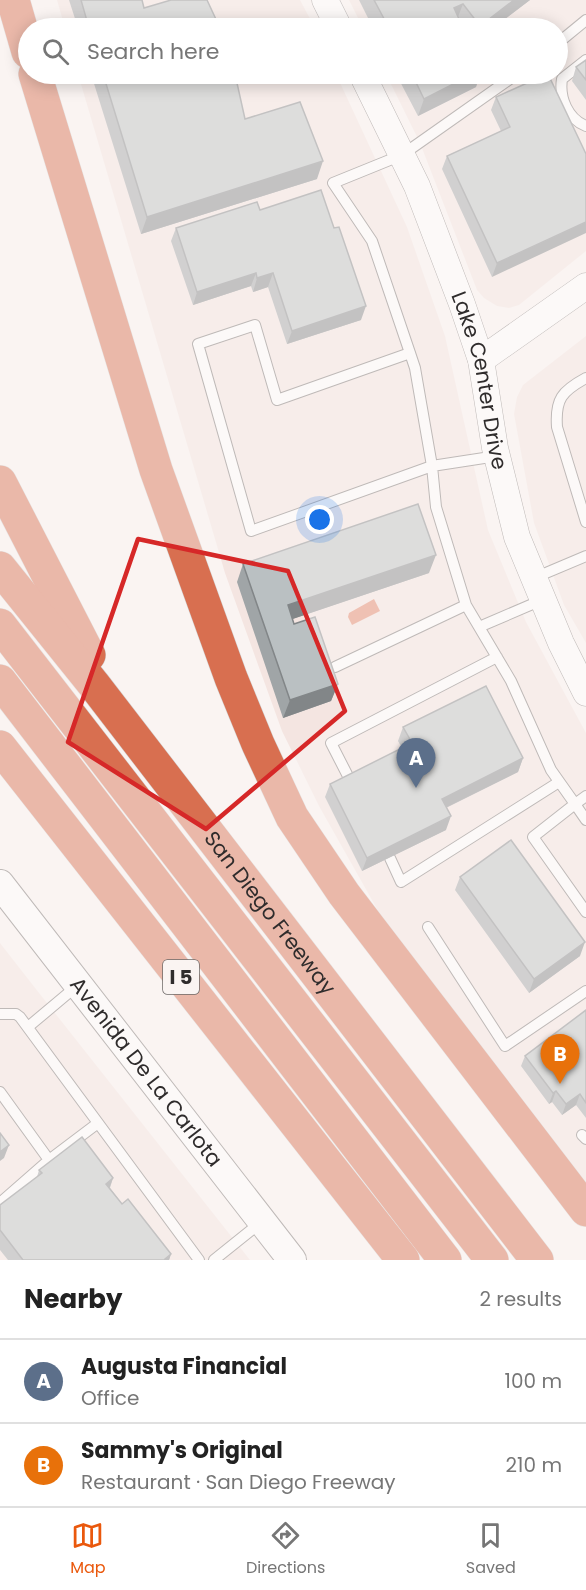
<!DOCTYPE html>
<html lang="en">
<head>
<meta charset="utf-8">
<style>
  :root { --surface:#fff; --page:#f6f6f6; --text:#222; --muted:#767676; --line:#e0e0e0; --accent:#ea580c }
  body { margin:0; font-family:Poppins,sans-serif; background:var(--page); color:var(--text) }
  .you { position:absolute; left:320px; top:520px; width:21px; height:21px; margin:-15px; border:4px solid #fff; border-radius:50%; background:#1a73e8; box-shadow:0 0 0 9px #1a73e833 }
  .badge { display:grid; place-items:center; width:39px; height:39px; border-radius:50%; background:var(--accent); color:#fff; font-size:20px; font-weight:700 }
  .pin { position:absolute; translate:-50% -50px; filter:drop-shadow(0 2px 3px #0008) }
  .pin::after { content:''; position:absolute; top:32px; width:21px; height:18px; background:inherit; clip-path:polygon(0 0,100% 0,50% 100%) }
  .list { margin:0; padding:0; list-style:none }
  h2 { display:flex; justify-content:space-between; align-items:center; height:78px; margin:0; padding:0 24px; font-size:26px }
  h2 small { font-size:20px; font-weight:400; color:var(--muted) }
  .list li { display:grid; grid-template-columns:39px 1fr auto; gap:18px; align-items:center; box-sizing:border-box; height:84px; padding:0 24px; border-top:2px solid var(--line) }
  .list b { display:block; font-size:22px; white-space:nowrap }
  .list p { margin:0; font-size:20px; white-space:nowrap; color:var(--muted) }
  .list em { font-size:20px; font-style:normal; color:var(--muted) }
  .icon { flex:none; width:33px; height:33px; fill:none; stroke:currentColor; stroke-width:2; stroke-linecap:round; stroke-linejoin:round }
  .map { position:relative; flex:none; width:586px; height:1260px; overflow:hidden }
  .search { position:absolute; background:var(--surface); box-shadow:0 3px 15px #0003; left:18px; right:18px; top:18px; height:66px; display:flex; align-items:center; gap:15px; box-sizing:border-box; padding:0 21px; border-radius:33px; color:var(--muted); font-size:22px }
  .sheet { height:246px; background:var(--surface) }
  nav { display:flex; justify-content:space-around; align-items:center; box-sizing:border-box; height:84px; border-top:2px solid var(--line); background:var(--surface); font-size:16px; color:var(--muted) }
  nav a { display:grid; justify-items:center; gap:3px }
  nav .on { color:var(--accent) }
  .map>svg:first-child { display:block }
  .built { fill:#f4e5e1 }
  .water { fill:#e38366 }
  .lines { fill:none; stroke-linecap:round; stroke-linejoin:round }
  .service-casing { stroke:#787371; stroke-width:12 }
  .tertiary-casing { stroke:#787371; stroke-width:27 }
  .secondary-casing { stroke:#787371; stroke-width:30 }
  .motorway-casing { stroke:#d1d1d1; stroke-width:34 }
  .service { stroke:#fff; stroke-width:10 }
  .tertiary { stroke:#fff; stroke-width:26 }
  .secondary { stroke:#fff; stroke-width:28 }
  .motorway { stroke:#d86f50; stroke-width:33 }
  .wall { fill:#a0a5a7 }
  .shaded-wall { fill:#828688 }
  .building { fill:#bac0c2; stroke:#828688; stroke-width:1.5 }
  .marked { fill:none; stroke:#d62828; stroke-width:4.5; stroke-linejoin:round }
  .labels { text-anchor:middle; stroke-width:4.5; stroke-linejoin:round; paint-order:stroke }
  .shield { fill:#faf4f2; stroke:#6c6867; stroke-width:1.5 }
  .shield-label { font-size:20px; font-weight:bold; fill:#2f2c2c }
  .street-label { font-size:21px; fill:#2f2c2c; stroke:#faf4f2 }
</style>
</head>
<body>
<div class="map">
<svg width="586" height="1260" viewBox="0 0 586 1260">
  <rect width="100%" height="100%" fill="#faf4f2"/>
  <!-- built -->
  <path class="built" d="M57,0H300L315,28H65Z
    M349,0H586V251L519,305L509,308L497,306L484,298L477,290L420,143L386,74H558V28H363Z
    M78,74H336L407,227L445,336L488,530L526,622L586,733V1193L381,916L319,806L282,731L225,573Z
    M586,336V643L564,605L534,523L514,414L517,397L523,385Z
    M0,943L32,984L250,1260H0Z"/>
  <!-- water -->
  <path class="water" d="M374,599L380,611L352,625L348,617L349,613Z"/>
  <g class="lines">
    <!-- service casing -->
    <g class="service-casing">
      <path id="service" d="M558,43L586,20
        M586,60L562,79C559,98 568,119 586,126
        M410,353L277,400L255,325L198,344L251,531L432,466L415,368L410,353L372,241L333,183L402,155L517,74
        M586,378C562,391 555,399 557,427L586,522
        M534,578L586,556
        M466,605L436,507L432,466L497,456
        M479,627L542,600
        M335,667L466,605L511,681L551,770L575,804L586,796
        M352,784L331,743L497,657
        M586,820L575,804L533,837L586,912
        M390,858L401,882L559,782
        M428,927L505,1046L586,991
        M0,1014H16L20,1017L199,1260
        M28,1027L78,985
        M0,1092L49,1160
        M582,1135L586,1139
        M0,1203L49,1160L98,1123
        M214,1260L260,1223"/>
    </g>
    <!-- tertiary casing -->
    <g class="tertiary-casing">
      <g id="tertiary">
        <path d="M325,0L339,28"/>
        <path id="s1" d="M362,74L417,186L462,304L481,360L495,448L517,537L561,643L586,693"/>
        <path d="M481,360L586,286"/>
      </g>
    </g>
    <!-- secondary casing -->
    <g class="secondary-casing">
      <g id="secondary">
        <path id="s2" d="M0,884L292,1260"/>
      </g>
    </g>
    <!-- motorway casing -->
    <g class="motorway-casing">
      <g id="motorway">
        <path d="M13,0L28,52"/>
        <path d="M35,74L156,470L231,678L258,744L292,817L344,894L586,1210"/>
        <path d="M0,482L89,655"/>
        <path id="s3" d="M0,568L95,686L537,1260"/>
        <path d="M0,625L492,1260"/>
        <path d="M0,681L445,1260"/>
        <path d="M0,747L403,1260"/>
      </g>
    </g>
    <!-- service -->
    <use href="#service" class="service"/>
    <!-- tertiary -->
    <use href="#tertiary" class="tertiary"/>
    <!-- secondary -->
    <use href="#secondary" class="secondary"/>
    <!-- motorway -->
    <use href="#motorway" class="motorway"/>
  </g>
  <!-- wall -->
  <path class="wall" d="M69,0H142L144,8L220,28H78Z
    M359,0H530L493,28H373Z
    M586,60V100L572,81L576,67Z
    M91,74H235L245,119L317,179L141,234Z
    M396,74H480L476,87L418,116Z
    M496,97L586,154L492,277L442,169L447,156L501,131L491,110Z
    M260,210L361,320L287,344L268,287L253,292L251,286L193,305L171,241L176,228Z
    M243,564L429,573L292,619L294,624L338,684L331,701L283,718L237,582Z
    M403,727L523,758L518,772L446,808V830L362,871L325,797L330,784L402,748L398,741Z
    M460,877L580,956L529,993L455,890Z
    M586,1010V1118L576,1105L562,1115L552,1102L549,1104L521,1066L525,1056Z
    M39,1170L113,1178L110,1188L122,1204L171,1254L169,1260H8L0,1250V1205L37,1177Z"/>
  <!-- shaded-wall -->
  <path class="shaded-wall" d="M514,0H530L493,28H479L480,26Z
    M463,4L456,22L454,8Z
    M473,74H480L476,87L418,116L424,99Z
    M323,161L317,179L141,234L147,217Z
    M586,222V233L492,277L497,263Z
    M256,273L251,286L193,305L197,292Z
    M273,273L268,287L253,292L257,278Z
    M366,306L361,320L287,344L292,331Z
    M436,555L429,573L281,623L288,605Z
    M338,684L331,701L283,718L290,700Z
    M523,758L518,772L437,812L442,799Z
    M451,816L446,830L362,871L367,858Z
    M585,942L580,956L529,993L534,979Z
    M556,1091L552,1102L549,1104L553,1093Z
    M580,1094L576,1105L562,1115L566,1104Z
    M9,1145L4,1158L0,1161V1152Z
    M113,1178L108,1192L106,1184Z
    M171,1254L169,1260H164L165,1259Z"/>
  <!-- building -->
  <path class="building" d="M81,0H142L144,8L171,0H207L220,28H89Z
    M374,0H514L480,26L463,4L454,8L463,28H389Z
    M586,60V80L576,67Z
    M103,74H235L245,119L300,102L323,161L147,217Z
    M412,74H473L424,99Z
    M547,74H548L586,154V222L497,263L447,156L510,127L496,97Z
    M321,190L334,228L339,227L366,306L292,331L273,273L257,278L256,273L197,292L176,228L257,202L260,210Z
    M418,504L436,555L288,605L294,624L315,617L338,684L290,700L243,564Z
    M486,686L523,758L442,799L451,816L367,858L330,784L412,743L403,727Z
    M511,840L585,942L534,979L460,877Z
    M586,1010V1103L580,1094L566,1104L556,1091L553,1093L525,1056Z
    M0,1133L9,1145L0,1152Z
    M82,1137L113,1178L106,1184L122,1204L128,1199L171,1254L165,1259L166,1260H23L0,1230V1205L42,1173L39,1170Z"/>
  <!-- marked area -->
  <path d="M0 0H586V1260H0ZM138,539L288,571L345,711L206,829L68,742Z" fill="#faf4f2" fill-opacity=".55" fill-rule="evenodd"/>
  <path class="marked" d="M138,539L288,571L345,711L206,829L68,742Z"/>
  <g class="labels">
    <!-- shield labels -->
    <rect class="shield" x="163" y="960" width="36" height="34" rx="4.5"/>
    <g class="shield-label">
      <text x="181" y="984">I 5</text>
    </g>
    <!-- street labels -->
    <g class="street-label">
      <text dy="7" stroke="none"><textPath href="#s1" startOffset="330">Lake Center Drive</textPath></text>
      <text dy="7" stroke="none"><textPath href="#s3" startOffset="438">San Diego Freeway</textPath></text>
      <text dy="7" stroke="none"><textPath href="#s2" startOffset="238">Avenida De La Carlota</textPath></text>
    </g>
  </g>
</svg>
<div class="you"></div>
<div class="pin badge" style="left:416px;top:788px;background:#5c6f8a">A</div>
<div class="pin badge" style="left:560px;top:1084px;background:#e8710a">B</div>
<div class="search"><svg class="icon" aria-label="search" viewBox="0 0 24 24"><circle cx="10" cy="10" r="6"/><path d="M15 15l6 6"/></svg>Search here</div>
</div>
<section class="sheet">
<h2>Nearby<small>2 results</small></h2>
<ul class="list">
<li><span class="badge" style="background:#5c6f8a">A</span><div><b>Augusta Financial</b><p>Office</p></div><em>100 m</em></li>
<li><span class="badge" style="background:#e8710a">B</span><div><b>Sammy's Original</b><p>Restaurant · San Diego Freeway</p></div><em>210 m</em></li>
</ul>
</section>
<nav>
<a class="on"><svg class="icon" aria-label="map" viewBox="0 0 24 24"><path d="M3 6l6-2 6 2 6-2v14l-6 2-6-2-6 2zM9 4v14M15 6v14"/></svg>Map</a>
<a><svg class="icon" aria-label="directions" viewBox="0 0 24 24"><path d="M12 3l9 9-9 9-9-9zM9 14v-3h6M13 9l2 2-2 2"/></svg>Directions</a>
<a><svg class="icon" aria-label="saved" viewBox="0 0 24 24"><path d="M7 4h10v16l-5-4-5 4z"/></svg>Saved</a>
</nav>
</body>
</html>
